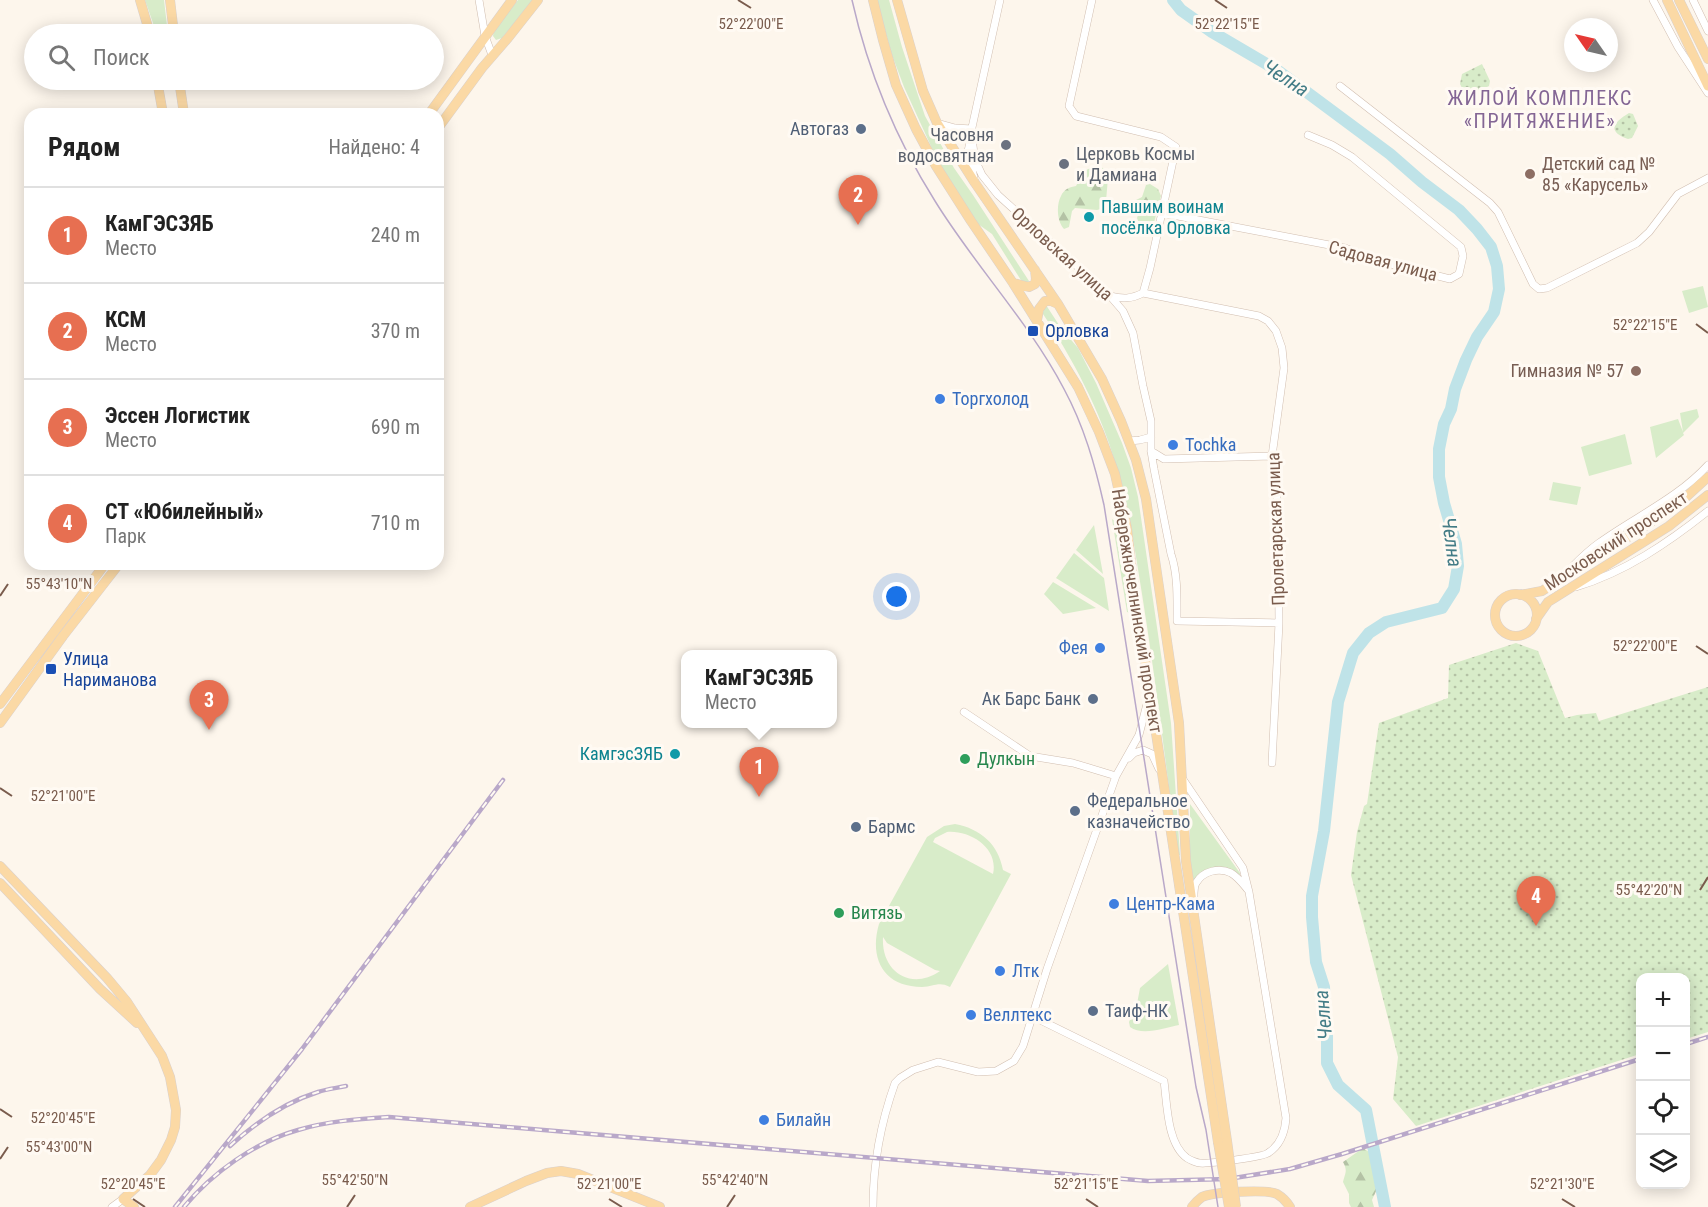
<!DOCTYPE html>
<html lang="ru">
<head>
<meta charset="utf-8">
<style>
  :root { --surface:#fff; --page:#f6f6f6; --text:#222; --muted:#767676; --line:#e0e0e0; --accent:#e76f51 }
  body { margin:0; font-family:"Roboto Condensed",sans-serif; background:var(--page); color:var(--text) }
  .controls { position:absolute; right:18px; bottom:18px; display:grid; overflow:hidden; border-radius:12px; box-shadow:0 3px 15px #0003 }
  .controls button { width:54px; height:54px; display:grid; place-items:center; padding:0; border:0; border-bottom:2px solid var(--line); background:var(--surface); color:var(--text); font:30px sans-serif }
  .compass { position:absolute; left:1564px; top:18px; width:54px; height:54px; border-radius:50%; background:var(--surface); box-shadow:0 3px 15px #0003; rotate:304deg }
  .you { position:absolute; left:897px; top:597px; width:21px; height:21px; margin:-15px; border:4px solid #fff; border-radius:50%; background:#1a73e8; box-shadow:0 0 0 9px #1a73e833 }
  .badge { display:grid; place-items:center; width:39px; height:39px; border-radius:50%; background:var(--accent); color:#fff; font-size:20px; font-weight:700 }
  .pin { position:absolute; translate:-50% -50px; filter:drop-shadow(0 2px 3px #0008) }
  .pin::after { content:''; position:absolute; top:32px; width:21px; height:18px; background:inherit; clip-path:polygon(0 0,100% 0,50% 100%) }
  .popup { position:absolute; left:681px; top:650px; width:156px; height:78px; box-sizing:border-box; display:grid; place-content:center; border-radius:12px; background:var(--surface); filter:drop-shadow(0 2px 4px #0005); font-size:20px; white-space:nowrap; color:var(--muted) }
  .popup b { font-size:22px; color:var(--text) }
  .popup::after { content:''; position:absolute; left:50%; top:100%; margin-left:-12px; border:12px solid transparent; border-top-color:var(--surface) }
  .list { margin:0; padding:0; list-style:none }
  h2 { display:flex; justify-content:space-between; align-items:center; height:78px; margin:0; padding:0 24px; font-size:26px }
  h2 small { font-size:20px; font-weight:400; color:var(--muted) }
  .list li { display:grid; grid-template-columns:39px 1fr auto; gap:18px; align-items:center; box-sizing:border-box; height:96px; padding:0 24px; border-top:2px solid var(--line) }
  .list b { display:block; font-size:22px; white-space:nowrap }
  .list p { margin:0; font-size:20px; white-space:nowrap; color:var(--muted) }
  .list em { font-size:20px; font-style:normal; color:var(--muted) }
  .icon { flex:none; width:33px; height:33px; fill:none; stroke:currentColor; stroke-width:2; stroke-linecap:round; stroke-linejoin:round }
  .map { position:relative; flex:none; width:1708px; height:1207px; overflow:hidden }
  .search { position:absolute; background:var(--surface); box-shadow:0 3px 15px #0003; left:24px; top:24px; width:420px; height:66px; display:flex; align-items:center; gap:15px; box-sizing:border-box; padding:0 21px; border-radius:33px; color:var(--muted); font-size:22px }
  .panel { position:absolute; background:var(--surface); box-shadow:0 3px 15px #0003; left:24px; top:108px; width:420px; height:462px; border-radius:18px }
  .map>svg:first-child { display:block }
  .grass { fill:#d8ecc9; fill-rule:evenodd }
  .forest { fill:url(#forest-firs) }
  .park { fill:url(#park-dots) }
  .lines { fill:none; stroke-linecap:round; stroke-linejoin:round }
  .river { stroke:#bfe3e8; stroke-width:12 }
  .minor-casing { stroke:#d1beb0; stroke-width:8 }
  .major-casing { stroke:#dad1cd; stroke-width:10 }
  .minor { stroke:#fff; stroke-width:7 }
  .major { stroke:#fbd9a5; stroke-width:9 }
  .tram { stroke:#b9a8c9; stroke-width:1.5 }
  .rail-casing { stroke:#b9a8c9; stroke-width:4.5 }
  .rail { stroke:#fffaf3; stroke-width:2; stroke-dasharray:7; stroke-linecap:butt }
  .major-bridge-casing { stroke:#dad1cd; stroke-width:10; stroke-linecap:butt }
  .major-bridge { stroke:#fbd9a5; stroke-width:9 }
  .ticks { fill:none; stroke:#7a5c4d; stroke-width:2 }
  .service-dot { fill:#5c6f8a; stroke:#fffaf3; stroke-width:2 }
  .worship-dot { fill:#6b7280; stroke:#fffaf3; stroke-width:2 }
  .education-dot { fill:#8d6e63; stroke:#fffaf3; stroke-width:2 }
  .culture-dot { fill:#0f9aa8; stroke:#fffaf3; stroke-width:2 }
  .transit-dot { fill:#1a4fb4; stroke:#fffaf3; stroke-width:2 }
  .shop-dot { fill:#3f7fe0; stroke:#fffaf3; stroke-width:2 }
  .leisure-dot { fill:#2e9e5b; stroke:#fffaf3; stroke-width:2 }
  .labels { text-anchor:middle; stroke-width:6; stroke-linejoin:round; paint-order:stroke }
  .service-label { font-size:18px; fill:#4e5e75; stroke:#fffaf3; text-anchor:start }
  .worship-label { font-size:18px; fill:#5b616d; stroke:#fffaf3; text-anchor:end }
  .education-label { font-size:18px; fill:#785e54; stroke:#fffaf3; text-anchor:start }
  .culture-label { font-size:18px; fill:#0d838f; stroke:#fffaf3; text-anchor:start }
  .street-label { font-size:18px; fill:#7a5c4d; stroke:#fffaf3 }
  .transit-label { font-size:18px; fill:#164399; stroke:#fffaf3; text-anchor:start }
  .shop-label { font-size:18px; fill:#366cbe; stroke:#fffaf3; text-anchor:start }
  .leisure-label { font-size:18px; fill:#27864d; stroke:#fffaf3; text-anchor:start }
  .water-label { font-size:20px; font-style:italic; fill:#437c86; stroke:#fffaf3 }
  .neighbourhood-label { font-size:20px; letter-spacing:1.5px; fill:#846695; stroke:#fffaf3 }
  .ticks-label { font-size:15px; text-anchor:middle; fill:#7a5c4d; stroke:#fffaf3; stroke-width:6; stroke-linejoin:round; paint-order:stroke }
</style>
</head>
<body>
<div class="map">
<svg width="1708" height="1207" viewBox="0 0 1708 1207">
  <defs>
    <pattern id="forest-firs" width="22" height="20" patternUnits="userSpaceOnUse" patternTransform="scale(1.5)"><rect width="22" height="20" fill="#d8ecc9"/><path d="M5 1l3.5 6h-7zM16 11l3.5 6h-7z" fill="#b4c2a5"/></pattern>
    <pattern id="park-dots" width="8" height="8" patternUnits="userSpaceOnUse" patternTransform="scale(1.5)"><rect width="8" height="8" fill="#d8ecc9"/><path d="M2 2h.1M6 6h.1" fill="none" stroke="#b4c2a5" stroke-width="1.8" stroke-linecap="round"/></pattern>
  </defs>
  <rect width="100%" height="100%" fill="#fdf6ec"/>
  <!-- grass -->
  <path class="grass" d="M145,0H164L168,34H155L153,23Z
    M518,0H533L502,38L496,40L493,36L494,30Z
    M877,0H889L902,47L925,116L954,168L973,195L1029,281L1027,285H1024L992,234L978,224L940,166L904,87L892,55Z
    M1703,286L1708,307L1689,313L1682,291Z
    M1046,305L1061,328L1078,348L1096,383L1122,443L1131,468L1138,497L1171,723L1180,855H1178C1166,768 1156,681 1142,594C1135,551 1129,507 1116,465C1100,410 1073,359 1041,311Z
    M1697,409L1699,417L1683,433L1684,435L1656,458L1650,427L1678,419L1683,432L1680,413Z
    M1625,434L1632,464L1589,476L1581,447Z
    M1553,482L1581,487L1577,505L1549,500Z
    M1112,519L1118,524L1131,613L1127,612Z
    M1094,525L1103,574L1076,550Z
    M1074,553L1104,578L1109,611L1056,578Z
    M1053,582L1096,608L1063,614L1044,594Z
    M1190,804L1240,873V875C1220,863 1208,864 1192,882L1190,863Z
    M955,824C981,829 998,844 1003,870L1011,874L950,987C938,981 934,987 922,987C883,987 869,958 879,924L927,837L944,826ZM947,832C970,830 999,848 993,874L933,842L935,838ZM883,937L887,943L935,970L940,971C911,991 881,972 883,937Z
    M1168,964L1179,1025C1165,1028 1142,1036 1130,1027L1129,1022L1137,1004L1140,988Z"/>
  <!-- forest -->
  <path class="forest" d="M1095,166L1103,168L1108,178L1106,201L1104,208L1097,210L1075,208L1072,211L1069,227L1064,229C1057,222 1056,205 1061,196C1064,189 1070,187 1076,186L1084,171Z
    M1150,184L1158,189L1161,196L1151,234L1148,237L1142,236C1139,232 1140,225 1137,218L1139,212L1135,206L1136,200L1142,197L1146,185Z
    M1363,1148L1369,1152L1377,1189L1372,1200L1374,1207H1351L1349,1203V1194L1343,1182C1345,1173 1348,1171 1343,1162Z"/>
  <!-- park -->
  <path class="park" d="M1482,64L1490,81L1489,86C1483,90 1469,91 1462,88L1460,84L1462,74Z
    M1629,113L1633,114L1638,126L1632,138L1628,139C1606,131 1614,122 1629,113Z
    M1516,643L1538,651L1565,718L1577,715L1596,713L1599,721L1708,687V1032L1686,1039V978H1640V1054L1416,1126L1393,1099L1398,1057L1351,875L1357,832L1364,806L1367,804L1379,723L1448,698L1449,665Z"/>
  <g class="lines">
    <!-- river -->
    <path class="river" d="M1173,0L1181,10L1212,32L1277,70L1390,154L1422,182L1459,210L1477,229L1491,247L1497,266L1499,289L1494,312L1477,337L1466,360L1455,389L1451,409L1444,424L1439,449V477L1444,503L1456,544L1458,566L1454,589L1442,608L1386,622L1369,633L1353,653L1338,702L1324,831L1312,896V917L1316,962L1324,987L1327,1034V1063L1338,1085L1366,1110L1385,1207"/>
    <!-- minor casing -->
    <g class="minor-casing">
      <path id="minor" d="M479,0L485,36L492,55
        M1000,0L971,132L975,160L982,175L998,195L1110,296L1123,311L1133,333L1143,386L1151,421V451L1154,469L1171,554C1178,575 1177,598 1177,621L1279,623
        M1092,0L1069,106L1076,116L1161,137L1176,147L1150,268L1143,293
        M1653,0L1678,47L1708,93
        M1693,0L1708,31
        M1340,86L1490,203L1498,212L1533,284L1539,289L1547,288L1637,243L1649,232L1678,194L1708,178
        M937,123L955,128L972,129
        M970,142L968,151L974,178
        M1162,213L1345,248L1379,261L1450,279L1459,274L1463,256L1461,247L1352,157L1332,145L1308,135
        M1143,293L1259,316L1268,321L1276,331L1282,348L1284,368L1272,456L1278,506L1279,623L1272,763
        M1110,296C1123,299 1131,299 1143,293
        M1129,441L1140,440L1151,437
        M1151,451L1164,459L1272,456
        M1565,574C1576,563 1586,552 1599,543C1635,517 1678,498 1708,465
        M1576,587C1625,572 1668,543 1708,511
        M964,712L1030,756L1073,763L1116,776
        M1129,758L1134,753L1143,750L1152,754L1159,769
        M1194,897C1194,892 1194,886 1196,883C1203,871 1219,867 1231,873C1238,877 1243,884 1248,890
        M1032,1016L1164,1081C1167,1103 1167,1144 1187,1158C1190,1160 1197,1163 1200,1163C1208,1164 1263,1157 1268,1153C1281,1145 1285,1132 1286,1118L1249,892L1243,868L1182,778
        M112,1207L123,1199
        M873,1207C873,1165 881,1122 895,1083L900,1078L913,1070L938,1062L978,1072L996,1071L1014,1061L1023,1046L1047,969L1116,776L1139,735L1149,696"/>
    </g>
    <!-- major casing -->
    <g class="major-casing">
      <path id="major" d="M140,0L150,34
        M170,0L174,34
        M873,0L883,40L896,85L916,129L936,166L971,221L1013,283L1078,387L1099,432L1115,474L1127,528L1134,588L1218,1142
        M897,0L923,91L937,123L975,183L1058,304L1102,379L1121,421L1136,460L1146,499L1179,723L1186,861L1227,1141
        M1667,0L1708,86
        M1679,0L1708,59
        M157,80L163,114
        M179,80L184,114
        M429,114L512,0
        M438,128L482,68L508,38L538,0
        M1013,283L1029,287L1035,284L1036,279L1035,270
        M1037,320L1039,309L1045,301H1051L1058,304
        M1495 615a21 21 0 1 1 42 0a21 21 0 1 1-42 0Z
        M1520,595L1542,591L1622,541L1651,522L1686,497L1708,477
        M1536,619L1548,602L1669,526L1708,495
        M0,704L105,564
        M0,723L63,636L119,564
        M0,866L107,978L127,1002L162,1056L170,1077L176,1110L175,1127L171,1140L161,1160L150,1175L123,1199L134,1207
        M0,883L100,989L137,1023
        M470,1207L526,1181L547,1173L561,1171L578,1174L660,1207
        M1192,1207C1195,1203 1198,1200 1202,1197C1212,1192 1267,1189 1277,1194C1282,1197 1287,1202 1290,1207"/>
    </g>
    <!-- minor -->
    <use href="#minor" class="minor"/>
    <!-- major -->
    <use href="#major" class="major"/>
    <!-- tram -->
    <path class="tram" d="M852,0C868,71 896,139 935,201C975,266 1029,322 1064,389C1084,426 1095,465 1104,505L1196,1087L1206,1130L1218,1207"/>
    <!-- rail casing -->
    <g class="rail-casing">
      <path id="rail" d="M1686,1044L1708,1037
        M230,1146C255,1123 286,1102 318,1092C327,1089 337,1088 346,1086
        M175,1207L302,1049L503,780
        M184,1207C212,1173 255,1142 298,1130C328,1121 358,1119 389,1117L1148,1181L1228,1179L1290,1169L1342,1154L1640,1059"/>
    </g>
    <!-- rail -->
    <use href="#rail" class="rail"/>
    <!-- major-bridge casing -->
    <g class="major-bridge-casing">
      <path id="major-bridge" d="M1227,1141L1236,1207
        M1218,1142L1229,1207"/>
    </g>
    <!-- major-bridge -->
    <use href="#major-bridge" class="major-bridge"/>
  </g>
  <!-- ticks -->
  <path class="ticks" d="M738,0L751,8M1215,0L1227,8M1696,324L1708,333M0,596L8,584M1696,646L1708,654M0,788L12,796M1700,890L1708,877M0,1109L12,1117M0,1159L8,1147M133,1199L145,1207M609,1199L622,1207M1086,1199L1098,1207M1562,1199L1575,1207M347,1207L355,1195M727,1207L735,1195"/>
  <!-- markers -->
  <g class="service-dot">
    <circle cx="861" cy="129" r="6"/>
    <circle cx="1093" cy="699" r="6"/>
    <circle cx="1075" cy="811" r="6"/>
    <circle cx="856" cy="827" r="6"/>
    <circle cx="1093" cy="1011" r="6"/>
  </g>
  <g class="worship-dot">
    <circle cx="1006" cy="145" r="6"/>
    <circle cx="1064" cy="164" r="6"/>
  </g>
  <g class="education-dot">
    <circle cx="1530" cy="174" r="6"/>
    <circle cx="1636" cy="371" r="6"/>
  </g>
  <g class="culture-dot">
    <circle cx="1089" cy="217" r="6"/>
    <circle cx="675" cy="754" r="6"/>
  </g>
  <g class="transit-dot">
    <rect x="1027" y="325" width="12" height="12" rx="3"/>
    <rect x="45" y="663" width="12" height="12" rx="3"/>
  </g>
  <g class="shop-dot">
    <circle cx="940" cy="399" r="6"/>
    <circle cx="1173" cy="445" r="6"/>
    <circle cx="1100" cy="648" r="6"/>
    <circle cx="1114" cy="904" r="6"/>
    <circle cx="1000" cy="971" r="6"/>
    <circle cx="971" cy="1015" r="6"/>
    <circle cx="764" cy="1120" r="6"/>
  </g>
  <g class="leisure-dot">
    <circle cx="965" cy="759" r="6"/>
    <circle cx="839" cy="913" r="6"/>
  </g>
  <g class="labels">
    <!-- service labels -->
    <g class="service-label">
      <text x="849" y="135" text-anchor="end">Автогаз</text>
      <text x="1081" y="705" text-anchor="end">Ак Барс Банк</text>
      <text x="1087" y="807">Федеральное<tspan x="1087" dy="21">казначейство</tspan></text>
      <text x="868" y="833">Бармс</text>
      <text x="1105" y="1017">Таиф-НК</text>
    </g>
    <!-- worship labels -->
    <g class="worship-label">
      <text x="994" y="141">Часовня<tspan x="994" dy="21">водосвятная</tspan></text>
      <text x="1076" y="160" text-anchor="start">Церковь Космы<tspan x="1076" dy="21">и Дамиана</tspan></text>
    </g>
    <!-- education labels -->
    <g class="education-label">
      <text x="1542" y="170">Детский сад №<tspan x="1542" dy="21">85 «Карусель»</tspan></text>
      <text x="1624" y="377" text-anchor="end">Гимназия № 57</text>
    </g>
    <!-- culture labels -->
    <g class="culture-label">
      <text x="1101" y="213">Павшим воинам<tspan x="1101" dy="21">посёлка Орловка</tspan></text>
      <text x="663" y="760" text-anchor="end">КамгэсЗЯБ</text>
    </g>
    <!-- street labels -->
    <g class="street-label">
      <text transform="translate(1062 254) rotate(42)" y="6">Орловская улица</text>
      <text transform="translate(1383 261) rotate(15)" y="6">Садовая улица</text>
      <text transform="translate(1276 529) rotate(-92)" y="6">Пролетарская улица</text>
      <text transform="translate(1616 541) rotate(-33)" y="6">Московский проспект</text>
      <text transform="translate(1137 611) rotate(81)" y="6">Набережночелнинский проспект</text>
    </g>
    <!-- transit labels -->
    <g class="transit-label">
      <text x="1045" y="337">Орловка</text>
      <text x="63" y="665">Улица<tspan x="63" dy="21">Нариманова</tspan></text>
    </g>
    <!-- shop labels -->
    <g class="shop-label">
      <text x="952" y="405">Торгхолод</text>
      <text x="1185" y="451">Tochka</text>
      <text x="1088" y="654" text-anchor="end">Фея</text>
      <text x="1126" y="910">Центр-Кама</text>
      <text x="1012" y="977">Лтк</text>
      <text x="983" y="1021">Веллтекс</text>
      <text x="776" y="1126">Билайн</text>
    </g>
    <!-- leisure labels -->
    <g class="leisure-label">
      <text x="977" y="765">Дулкын</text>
      <text x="851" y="919">Витязь</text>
    </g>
    <!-- water labels -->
    <g class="water-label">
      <text transform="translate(1286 78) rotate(33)" y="7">Челна</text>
      <text transform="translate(1452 542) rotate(82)" y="7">Челна</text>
      <text transform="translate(1323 1015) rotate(-95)" y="7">Челна</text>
    </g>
    <!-- neighbourhood labels -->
    <g class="neighbourhood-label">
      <text x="1540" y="105">ЖИЛОЙ КОМПЛЕКС<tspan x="1540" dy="23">«ПРИТЯЖЕНИЕ»</tspan></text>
    </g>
  </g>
  <g class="ticks-label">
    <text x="751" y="29">52°22'00"E</text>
    <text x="1227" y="29">52°22'15"E</text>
    <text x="1645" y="330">52°22'15"E</text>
    <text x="59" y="589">55°43'10"N</text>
    <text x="1645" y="651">52°22'00"E</text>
    <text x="63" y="801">52°21'00"E</text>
    <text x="1649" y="895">55°42'20"N</text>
    <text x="63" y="1123">52°20'45"E</text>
    <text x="59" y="1152">55°43'00"N</text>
    <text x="355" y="1185">55°42'50"N</text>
    <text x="735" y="1185">55°42'40"N</text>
    <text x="133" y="1189">52°20'45"E</text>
    <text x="609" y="1189">52°21'00"E</text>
    <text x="1086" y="1189">52°21'15"E</text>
    <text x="1562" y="1189">52°21'30"E</text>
  </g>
</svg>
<div class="controls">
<button>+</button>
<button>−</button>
<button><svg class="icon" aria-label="locate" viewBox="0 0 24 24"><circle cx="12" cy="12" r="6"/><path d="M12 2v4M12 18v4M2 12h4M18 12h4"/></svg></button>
<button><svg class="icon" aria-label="layers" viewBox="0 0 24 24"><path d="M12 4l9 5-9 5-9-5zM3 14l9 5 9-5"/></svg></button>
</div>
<svg class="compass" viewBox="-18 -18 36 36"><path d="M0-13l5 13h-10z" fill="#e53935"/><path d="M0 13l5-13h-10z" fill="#767676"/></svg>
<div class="you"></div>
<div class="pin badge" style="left:759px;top:797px">1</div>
<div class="popup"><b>КамГЭСЗЯБ</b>Место</div>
<div class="pin badge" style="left:858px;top:225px">2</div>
<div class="pin badge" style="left:209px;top:730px">3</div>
<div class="pin badge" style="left:1536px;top:926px">4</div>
<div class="search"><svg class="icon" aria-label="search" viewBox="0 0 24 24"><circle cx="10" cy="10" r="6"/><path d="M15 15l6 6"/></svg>Поиск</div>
<section class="panel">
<h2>Рядом<small>Найдено: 4</small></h2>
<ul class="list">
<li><span class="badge">1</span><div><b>КамГЭСЗЯБ</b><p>Место</p></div><em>240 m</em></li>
<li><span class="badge">2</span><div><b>КСМ</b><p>Место</p></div><em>370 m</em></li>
<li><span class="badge">3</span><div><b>Эссен Логистик</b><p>Место</p></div><em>690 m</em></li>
<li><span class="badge">4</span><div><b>СТ «Юбилейный»</b><p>Парк</p></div><em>710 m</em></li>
</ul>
</section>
</div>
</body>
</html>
